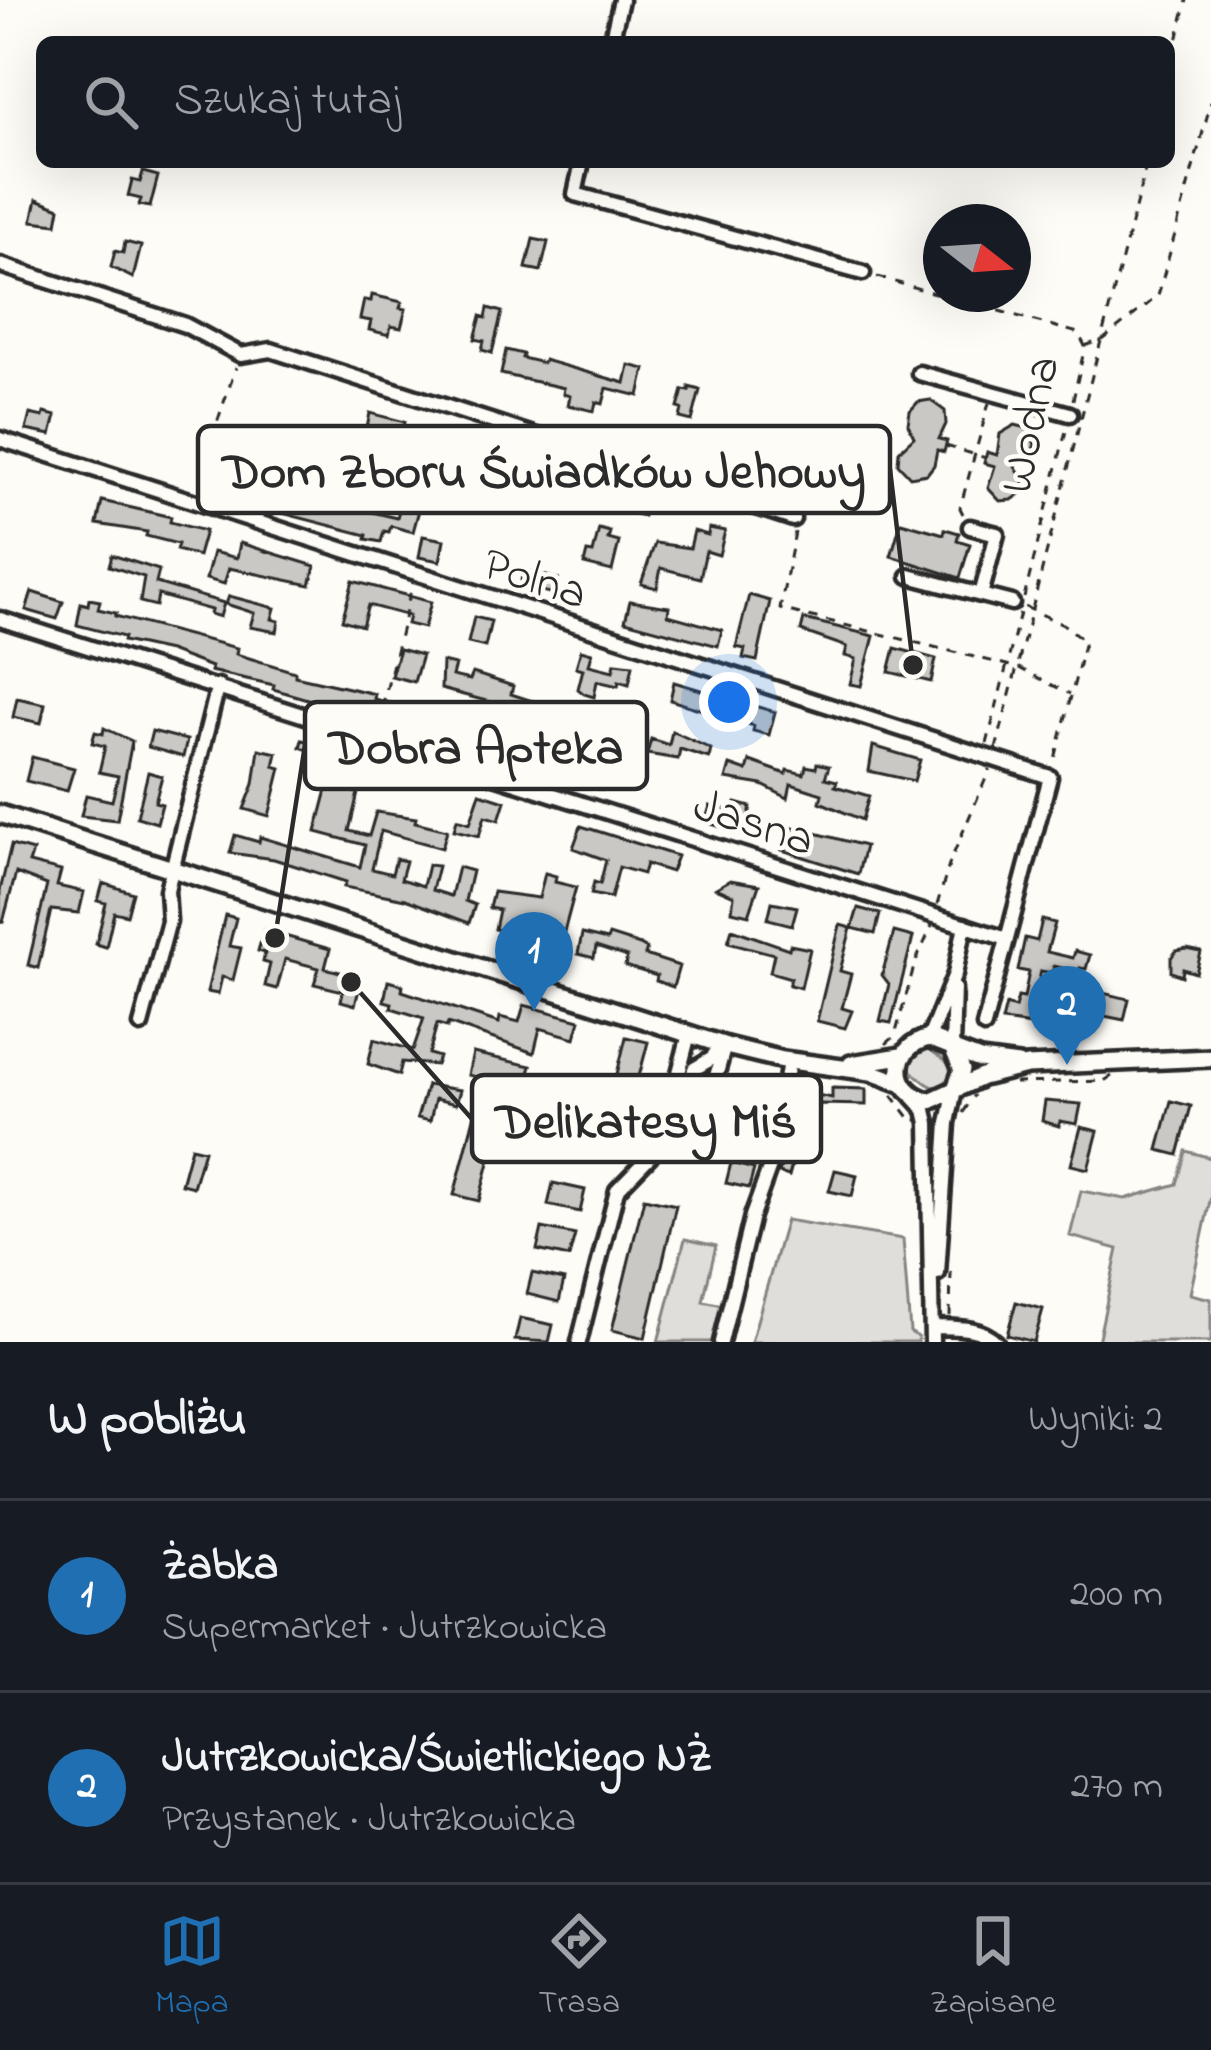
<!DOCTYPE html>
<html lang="pl">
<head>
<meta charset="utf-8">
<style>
  :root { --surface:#171b24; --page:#20242c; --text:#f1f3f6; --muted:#9ea1a6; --line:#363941; --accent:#1f6fb2 }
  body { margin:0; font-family:"Indie Flower",sans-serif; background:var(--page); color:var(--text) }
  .compass { position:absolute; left:923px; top:204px; width:108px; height:108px; border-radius:50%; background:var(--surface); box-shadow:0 12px 48px #0002; rotate:107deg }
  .you { position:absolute; left:729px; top:702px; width:42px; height:42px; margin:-30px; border:9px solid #fff; border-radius:50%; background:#1a73e8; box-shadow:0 0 0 18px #1a73e833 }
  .badge { display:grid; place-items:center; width:78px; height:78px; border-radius:50%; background:var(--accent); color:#fff; font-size:39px; font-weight:700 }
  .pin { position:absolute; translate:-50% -99px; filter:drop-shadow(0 3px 6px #0008) }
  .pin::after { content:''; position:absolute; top:63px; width:42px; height:36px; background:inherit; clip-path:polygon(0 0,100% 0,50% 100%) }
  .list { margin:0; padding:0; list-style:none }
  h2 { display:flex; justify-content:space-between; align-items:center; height:156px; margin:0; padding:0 48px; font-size:51px }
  h2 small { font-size:39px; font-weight:400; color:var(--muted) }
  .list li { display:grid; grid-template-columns:78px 1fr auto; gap:36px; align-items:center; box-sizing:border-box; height:192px; padding:0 48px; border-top:3px solid var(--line) }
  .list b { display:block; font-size:45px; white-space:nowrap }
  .list p { margin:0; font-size:39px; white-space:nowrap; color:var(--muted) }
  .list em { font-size:39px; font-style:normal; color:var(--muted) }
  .icon { flex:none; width:66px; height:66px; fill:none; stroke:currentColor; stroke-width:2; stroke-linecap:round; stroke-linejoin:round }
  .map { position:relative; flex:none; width:1211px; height:1342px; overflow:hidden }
  .search { position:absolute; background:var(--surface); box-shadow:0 12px 48px #0002; left:36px; right:36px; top:36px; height:132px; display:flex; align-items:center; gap:30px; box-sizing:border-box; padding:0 42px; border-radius:18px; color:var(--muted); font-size:45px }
  .sheet { height:540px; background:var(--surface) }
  nav { display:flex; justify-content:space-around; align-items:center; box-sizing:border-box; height:168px; border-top:3px solid var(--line); background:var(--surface); font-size:33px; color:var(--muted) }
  nav a { display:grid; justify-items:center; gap:6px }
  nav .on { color:var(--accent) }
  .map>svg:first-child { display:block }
  .green { fill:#dfdeda; stroke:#858482; stroke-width:3 }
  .building { fill:#c9c8c4; stroke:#2b2b2b; stroke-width:3 }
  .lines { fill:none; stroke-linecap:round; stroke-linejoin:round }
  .minor-casing { stroke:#2b2b2b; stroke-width:21 }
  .major-casing { stroke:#2b2b2b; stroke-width:24 }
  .path { stroke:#2b2b2b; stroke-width:3; stroke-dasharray:9 9; stroke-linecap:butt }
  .minor { stroke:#fdfcf7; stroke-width:12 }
  .major { stroke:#fdfcf7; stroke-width:15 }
  .labels { text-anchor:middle; stroke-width:9; stroke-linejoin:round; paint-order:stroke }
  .street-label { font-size:48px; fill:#2b2b2b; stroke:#fdfcf7 }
  .leader { fill:none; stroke:#2b2b2b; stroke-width:4.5 }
  .callout-dot { fill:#2b2b2b; stroke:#fdfcf7; stroke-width:4.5 }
  .callout { fill:#fdfcf7; stroke:#2b2b2b; stroke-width:4.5 }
  .callout-label { font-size:51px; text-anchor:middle; font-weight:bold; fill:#2b2b2b }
</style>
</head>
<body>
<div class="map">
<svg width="1211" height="1342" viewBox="0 0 1211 1342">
  <rect width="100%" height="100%" fill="#fdfcf7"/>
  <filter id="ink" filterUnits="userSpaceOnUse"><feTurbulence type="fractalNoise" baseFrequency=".00833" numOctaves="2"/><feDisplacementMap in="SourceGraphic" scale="24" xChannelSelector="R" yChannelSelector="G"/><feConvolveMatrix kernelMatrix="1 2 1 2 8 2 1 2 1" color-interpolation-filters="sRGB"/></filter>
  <g filter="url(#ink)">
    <!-- green -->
    <path class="green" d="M929,1049L955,1068C943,1105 926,1082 907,1068L910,1058Z
      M1186,1151L1211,1158V1196L1190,1294L1211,1299V1342H1098L1118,1249L1070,1236L1081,1191L1125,1199L1177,1184Z
      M786,1220L903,1239L910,1332L918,1337V1342H751Z
      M685,1239L716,1246L703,1301L723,1305L716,1342H658Z"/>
    <!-- building -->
    <path class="building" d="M143,172L158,176L150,207L139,205L141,199L128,196L132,180L140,182Z
      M37,199L60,208L57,224L32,221Z
      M533,239L548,242L541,271L526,268Z
      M125,242L141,246L133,278L111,267L115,251L123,253Z
      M372,295L402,302L400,308L406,309L401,328L391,326L389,335L369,330L371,321L360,319L364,300L371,301Z
      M488,308L502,312L492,353L482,350L484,341L475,339L481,316L486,318Z
      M506,350L523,354L522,358L543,363L544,360L625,383L629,365L645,369L639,396L607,388L603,404L596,402L594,411L568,405L570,396L563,394L564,388L501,374Z
      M689,387L700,390L692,421L680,418L682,409L678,408L683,390L689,391Z
      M930,400L945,411L946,424L939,439L947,441L944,452L937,450L934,465L927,474L910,477L898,464L899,451L914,437L908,424L910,411L918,402Z
      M44,413L56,416L51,435L26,430L30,414L43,417Z
      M370,413L405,422L402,437L367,428Z
      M1015,425L1027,428L1035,444L1031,456L1014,465L1024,481L1022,493L1012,500L1000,501L988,488L995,466L984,463L987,452L997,455L1000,434Z
      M279,490L397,518L403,494L422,499L413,532L391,526L389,532L384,531L381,542L366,539L367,535L274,511Z
      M610,494L646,503L643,516L607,507Z
      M102,501L171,517L170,522L205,531L198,556L176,550L178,544L146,536L147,532L97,524Z
      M901,522L944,534L945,529L959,533L957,540L970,544L960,578L891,556Z
      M709,528L725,531L719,555L706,551L700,578L661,568L657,588L641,584L655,543L690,548L694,531L708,535Z
      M599,529L610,532L608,539L619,542L612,571L584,564L587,552L593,553Z
      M423,536L444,540L440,561L419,557Z
      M240,543L315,566L310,585L229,568L224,584L206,579L213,552L237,558Z
      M112,555L159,570L156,583L224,603L220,617L210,614L211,610L158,595L156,606L140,602L144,577L109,566Z
      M523,570L558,579L554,594L520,586Z
      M353,581L431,602L424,628L407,624L409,616L368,605L362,626L342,620Z
      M32,592L63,602L57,619L26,610Z
      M749,595L770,601L757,661L743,658L745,649L736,647Z
      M229,596L275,608L272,619L279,621L277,632L250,627L254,613L226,604Z
      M89,599L100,601L98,609L116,613L115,616L237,648L236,654L295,672V676L375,694L374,699L417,710L418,705L501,726L496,746L466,738L464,747L443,741L445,734L401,722L400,726L273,689L274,685L210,671L211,667L169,651L123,641L124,637L77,625L81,603L88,605Z
      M630,601L669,607L668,615L722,630L718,646L625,621Z
      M474,617L491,621L485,647L468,643Z
      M804,619L874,636L861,686L850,684L856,659L845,656L847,647L801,631Z
      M895,648L936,659L931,682L889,672Z
      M399,649L422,655L414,682L391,676Z
      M581,650L592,653L589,665L613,671L615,663L633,665L629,684L619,681L618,686L597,681L594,697L584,694L578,689L583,669L576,667Z
      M442,662L455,665L452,676L470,680L473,673L485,677L513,686L511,694L594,721L597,711L626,718L620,740L563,722L561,730L533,724L536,714L441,689Z
      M674,682L775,712L769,735L753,731L754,726L670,700Z
      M17,698L45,704L41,723L13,717Z
      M104,728L132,741L117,820L81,816L86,795L112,801L118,776L99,772L105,746L92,743L95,732L103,734Z
      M152,731L187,740L183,757L148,747Z
      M672,731L711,749L709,758L680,749L678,759L647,754L651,739L669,745Z
      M302,740L347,750L337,788L358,793L349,831L369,836L376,812L416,818L415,822L447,830L442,848L381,831L372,869L392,874L396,859L406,861L401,879L423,886L428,865L438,866L432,890L451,896L458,867L472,871L465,901L475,905L469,923L405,899L344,887L346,882L274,859L230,853L235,835L259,842L260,837L360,867L365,845L316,832L328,786L327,767L317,760L318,753L300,747Z
      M873,746L920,760L914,781L869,771Z
      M259,749L277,753L274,766L281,768L269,816L244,809L254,784Z
      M32,757L74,768L67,791L26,781Z
      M594,759L638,769L634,789L603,783L602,790L553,777L557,761L591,769Z
      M750,761L786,774L787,770L804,774L806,766L816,768L817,763L829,766L825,778L837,781L835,786L869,796L862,820L820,802L822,794L791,784L788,798L762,785L726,779L730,765L747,771Z
      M148,772L162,776L155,802L162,804L157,823L137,817Z
      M480,793L505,801L499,820L485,816L479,836L454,830L457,819L470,823Z
      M736,803L751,807L744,834L705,822L710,806L733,811Z
      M581,826L677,856L671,872L646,864L643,874L619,867L611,898L591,894L594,882L600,884L606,860L573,848Z
      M789,826L865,846L858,874L782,850Z
      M11,845L33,851L29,863L61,871L57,886L84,892L79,913L51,910L38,968L28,965L47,885L16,873L3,922L0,921V891Z
      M545,873L556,876L555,882L576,887L560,947L553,951L539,947L534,967L504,958L510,934L495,929L499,910L489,908L493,892L539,898Z
      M730,880L759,885L749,915L732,911L734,896L716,888Z
      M103,883L133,893L127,915L114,912L106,947L96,944L106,903L98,901Z
      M772,902L797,907L792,925L768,919Z
      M858,908L880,914L875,934L852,928Z
      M225,915L236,918L229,946L241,948L233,980L222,977L218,994L207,992Z
      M1042,920L1055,923L1047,952L1073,958L1075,951L1090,955L1086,969L1080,968L1079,972L1054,966L1052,973L1041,971L1034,1004L1048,1007L1047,1027L1002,1021L1006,1005L1015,1008L1018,997L1024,998L1029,972L1018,970L1025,938L1037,941Z
      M840,925L851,928L840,971L851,974L842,1008L852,1011L845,1028L817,1021Z
      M732,929L789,949L790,945L810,949L801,988L789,985L791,978L770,972L774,954L728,942Z
      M264,930L330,949L325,968L362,978L355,1005L341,1001L343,991L314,984L319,968L285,959L277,989L265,986L270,964L263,962L265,953L258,951Z
      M894,932L913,937L891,1023L880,1021L889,984L882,975Z
      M582,934L607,940L609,935L640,945L647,949L645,955L679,966L673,987L656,981L657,976L625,966L627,957L596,947L594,958L578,954Z
      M1187,949L1201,952L1196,973L1183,969L1182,976L1171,972V958L1176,951Z
      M388,981L403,985L402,991L499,1023L500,1017L519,1022L524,1005L580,1020L575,1038L540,1028L534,1053L448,1023L447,1027L437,1024L429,1054L439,1057L436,1065L402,1062L399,1075L368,1064L374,1039L413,1050L424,1018L391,1008L392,1003L384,1001Z
      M1074,993L1102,999L1103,993L1129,999L1124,1020L1070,1009Z
      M626,1037L648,1042L635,1092L631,1090L626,1111L609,1107Z
      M473,1053L531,1066L529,1073L532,1074L524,1110L504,1105L479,1201L454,1195L484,1079L468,1075Z
      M427,1085L460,1090L456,1104L435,1099L430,1121L417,1118Z
      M832,1088L866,1089V1105L820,1104L812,1139L800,1136L789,1176L779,1173L792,1126V1108L808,1112L812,1094L832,1098Z
      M1045,1101L1081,1104L1077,1124L1060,1121L1059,1126L1042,1121Z
      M1171,1101L1191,1106L1178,1155L1158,1150Z
      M1081,1127L1098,1131L1088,1169L1071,1165Z
      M191,1147L204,1150L193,1187L181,1184Z
      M731,1163L754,1169L749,1188L726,1183Z
      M835,1170L857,1175L852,1196L829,1191Z
      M553,1183L585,1190L580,1212L548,1205Z
      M644,1198L676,1205L645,1338L612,1330Z
      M542,1228L575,1235L569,1257L537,1250Z
      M532,1273L564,1280L559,1302L527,1294Z
      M1016,1302L1043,1309L1034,1342L1007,1335Z
      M520,1318L553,1325L549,1342L515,1340Z"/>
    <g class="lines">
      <!-- minor casing -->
      <g class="minor-casing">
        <path id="minor" d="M611,42L621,0
          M582,162L575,194L863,273
          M0,265L185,325L241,355L271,350L793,519
          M919,373L1070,414
          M0,439L1050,777L984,1026
          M970,527L997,534L981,595L1012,603
          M909,576L981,595
          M0,619L1007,939
          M141,1025L169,921L167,890L218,686
          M929,1038L955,974L965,925
          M718,1043L713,1058L694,1069L692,1082L698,1088L713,1087L725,1045
          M952,1047L954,988
          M913,1097L925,1110L928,1123L932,1342
          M938,1273L948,1123L955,1089
          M933,1327C954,1328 980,1326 996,1342
          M579,1342L617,1190L650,1156L673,1096L689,1034
          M721,1342L752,1216L774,1155L789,1061"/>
      </g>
      <!-- major casing -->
      <g class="major-casing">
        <path id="major" d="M0,814L726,1046L783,1060L871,1072L901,1083
          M956,1051L980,1060L1018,1065
          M851,1064L901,1056
          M955,1089L962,1070L952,1047L929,1038C890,1047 890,1093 930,1101L982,1077L1027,1066L1211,1058"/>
      </g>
      <!-- path -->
      <path class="path" d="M1169,73L1187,0
        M877,277L1078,333L1085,346L1073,400
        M1085,346L1104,339L1158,296L1211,102
        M946,446L986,458
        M201,490L202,467L236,367
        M963,514L960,508L989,403
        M795,532L780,609L1019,668L1070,694
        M1024,598L1067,427
        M1025,607L1063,624L1085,641L1054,763
        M378,724L413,582
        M987,744L1020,613
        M996,749L1147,162
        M937,905L950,862L990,769
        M886,1044L895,1036L915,963L932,926
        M1015,1083L1104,1081L1112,1076
        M892,1095L911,1120H917
        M963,1113L974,1095
        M950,1316L951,1272"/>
      <!-- minor -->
      <use href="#minor" class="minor"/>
      <!-- major -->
      <use href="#major" class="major"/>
    </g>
  </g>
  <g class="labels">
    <!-- street labels -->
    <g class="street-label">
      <text transform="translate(1027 424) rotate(-78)" y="17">Wodna</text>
      <text transform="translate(536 576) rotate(18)" y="17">Polna</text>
      <text transform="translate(755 820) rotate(18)" y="17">Jasna</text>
    </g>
  </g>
  <!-- callouts -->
  <path class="leader" d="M913 665L890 469M275 938L305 745M351 982L472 1119"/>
  <g class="callout-dot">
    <circle cx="913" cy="665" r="12"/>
    <circle cx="275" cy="938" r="12"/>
    <circle cx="351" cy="982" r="12"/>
  </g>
  <g class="callout">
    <rect x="198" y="426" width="692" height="87" rx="12"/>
    <rect x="305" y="702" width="342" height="87" rx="12"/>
    <rect x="472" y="1075" width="349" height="87" rx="12"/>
  </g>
  <g class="callout-label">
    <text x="544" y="487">Dom Zboru Świadków Jehowy</text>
    <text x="476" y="763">Dobra Apteka</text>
    <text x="646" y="1137">Delikatesy Miś</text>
  </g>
</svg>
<svg class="compass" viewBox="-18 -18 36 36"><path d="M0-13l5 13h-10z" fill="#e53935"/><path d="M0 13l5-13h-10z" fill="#9ea1a6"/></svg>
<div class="you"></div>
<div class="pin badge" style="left:534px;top:1011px">1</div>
<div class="pin badge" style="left:1067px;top:1065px">2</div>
<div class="search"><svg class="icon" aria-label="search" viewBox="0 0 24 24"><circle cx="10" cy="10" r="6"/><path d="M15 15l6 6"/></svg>Szukaj tutaj</div>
</div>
<section class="sheet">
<h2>W pobliżu<small>Wyniki: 2</small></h2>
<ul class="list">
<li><span class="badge">1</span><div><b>Żabka</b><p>Supermarket · Jutrzkowicka</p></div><em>200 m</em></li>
<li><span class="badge">2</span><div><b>Jutrzkowicka/Świetlickiego NŻ</b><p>Przystanek · Jutrzkowicka</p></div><em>270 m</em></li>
</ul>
</section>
<nav>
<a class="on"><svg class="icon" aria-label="map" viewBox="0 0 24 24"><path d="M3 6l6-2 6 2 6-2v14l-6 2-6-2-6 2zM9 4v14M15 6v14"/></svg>Mapa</a>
<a><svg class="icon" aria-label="directions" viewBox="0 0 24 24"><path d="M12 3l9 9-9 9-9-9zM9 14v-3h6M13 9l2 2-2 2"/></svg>Trasa</a>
<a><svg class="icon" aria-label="saved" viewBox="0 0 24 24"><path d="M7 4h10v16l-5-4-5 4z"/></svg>Zapisane</a>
</nav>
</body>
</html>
